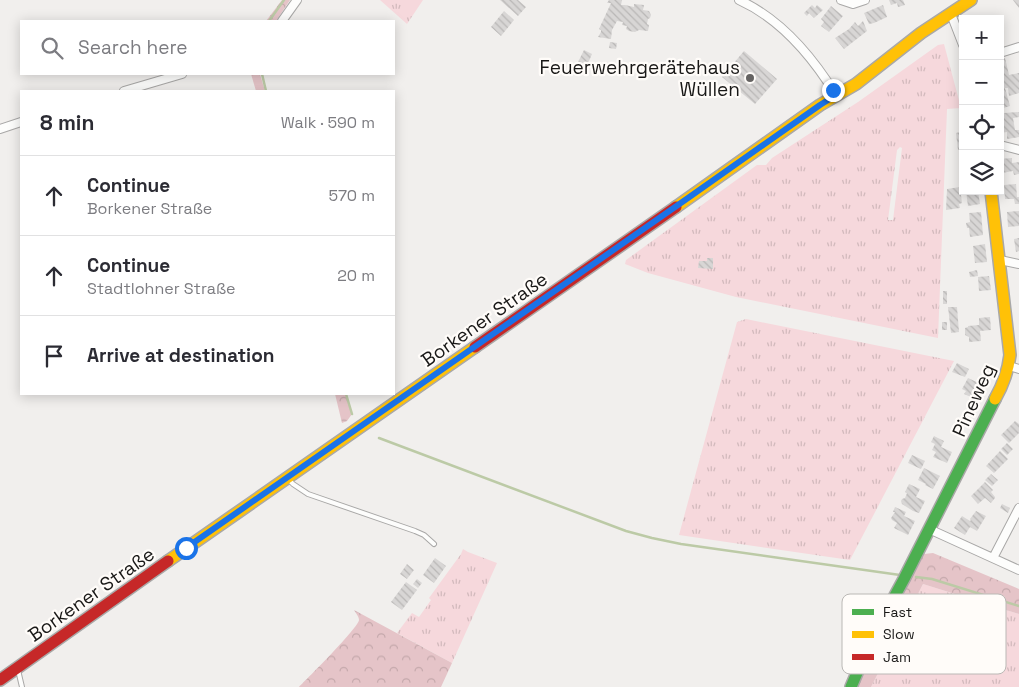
<!DOCTYPE html>
<html lang="en">
<head>
<meta charset="utf-8">
<style>
  :root { --surface:#fff; --page:#f7f7f7; --text:#2b2b33; --muted:#7c7c81; --line:#e1e1e2 }
  body { margin:0; font-family:"Space Grotesk",sans-serif; background:var(--page); color:var(--text) }
  .controls { position:absolute; right:15px; top:15px; display:grid; overflow:hidden; border-radius:0px; box-shadow:0 2px 12px #0003 }
  .controls button { width:45px; height:45px; display:grid; place-items:center; padding:0; border:0; border-bottom:1px solid var(--line); background:var(--surface); color:var(--text); font:25px sans-serif }
  .stop { position:absolute; width:15px; height:15px; margin:-11px; border:4px solid #1a73e8; border-radius:50%; background:#fff }
  .stop.end { background:#1a73e8; border-color:#fff; box-shadow:0 1px 5px #0008 }
  .list { margin:0; padding:0; list-style:none }
  h2 { display:flex; justify-content:space-between; align-items:center; height:65px; margin:0; padding:0 20px; font-size:21px }
  h2 small { font-size:16px; font-weight:400; color:var(--muted) }
  .list li { display:grid; grid-template-columns:32px 1fr auto; gap:15px; align-items:center; box-sizing:border-box; height:80px; padding:0 20px; border-top:1px solid var(--line) }
  .list b { display:block; font-size:19px; white-space:nowrap }
  .list p { margin:0; font-size:16px; white-space:nowrap; color:var(--muted) }
  .list em { font-size:16px; font-style:normal; color:var(--muted) }
  .icon { flex:none; width:28px; height:28px; fill:none; stroke:currentColor; stroke-width:2; stroke-linecap:round; stroke-linejoin:round }
  .map { position:relative; flex:none; width:1019px; height:687px; overflow:hidden }
  .search { position:absolute; background:var(--surface); box-shadow:0 2px 12px #0003; left:20px; top:20px; width:375px; height:55px; display:flex; align-items:center; gap:12px; box-sizing:border-box; padding:0 18px; border-radius:0px; color:var(--muted); font-size:19px }
  .panel { position:absolute; background:var(--surface); box-shadow:0 2px 12px #0003; left:20px; top:90px; width:375px; height:305px; border-radius:0px }
  .map>svg:first-child { display:block }
  .grass { fill:url(#grass-tufts); fill-rule:evenodd }
  .forest { fill:url(#forest-crowns) }
  .lines { fill:none; stroke-linecap:round; stroke-linejoin:round }
  .stream { stroke:#bccaa6; stroke-width:2.5 }
  .building { fill:url(#building-back-hatch) }
  .lane-casing { stroke:#a9a8a7; stroke-width:6 }
  .street-casing { stroke:#a9a8a7; stroke-width:10 }
  .fast-casing { stroke:#a9a8a7; stroke-width:14 }
  .slow-casing { stroke:#a9a8a7; stroke-width:14 }
  .jam-casing { stroke:#a9a8a7; stroke-width:14 }
  .lane { stroke:#fdfdfc; stroke-width:4 }
  .street { stroke:#fdfdfc; stroke-width:8 }
  .fast { stroke:#4caf50; stroke-width:11 }
  .slow { stroke:#ffc107; stroke-width:11 }
  .jam { stroke:#c62828; stroke-width:11 }
  .route { stroke:#1a73e8; stroke-width:6 }
  .poi-dot { fill:#656362; stroke:#fffcf9; stroke-width:2 }
  .labels { text-anchor:middle; stroke-width:4.5; stroke-linejoin:round; paint-order:stroke }
  .poi-label { font-size:19px; fill:#191817; stroke:#fffcf9; text-anchor:end }
  .street-label { font-size:19px; fill:#191817; stroke:#fffcf9 }
  .key { fill:#fffcf9; stroke:#bab8b5; stroke-width:1 }
  .key-label { font-size:14px; fill:#191817 }
</style>
</head>
<body>
<div class="map">
<svg width="1019" height="687" viewBox="0 0 1019 687">
  <defs>
    <pattern id="grass-tufts" width="24" height="20" patternUnits="userSpaceOnUse" patternTransform="scale(1.25)"><rect width="24" height="20" fill="#f6d8dc"/><path d="M3 7l-1-3M5 7V3M7 7l1-3M15 17l-1-3M17 17v-4M19 17l1-3" fill="none" stroke="#d2b9bc"/></pattern>
    <pattern id="forest-crowns" width="20" height="18" patternUnits="userSpaceOnUse" patternTransform="scale(1.25)"><rect width="20" height="18" fill="#e5c4c8"/><path d="M2 6a3 3 0 1 1 6 0M12 15a3 3 0 1 1 6 0" fill="none" stroke="#c4a8ab"/></pattern>
    <pattern id="building-back-hatch" width="6" height="6" patternUnits="userSpaceOnUse" patternTransform="scale(1.25)"><rect width="6" height="6" fill="#d8d6d5"/><path d="M-1 5l2 2M0 0l6 6M5-1l2 2" fill="none" stroke="#b9b7b6"/></pattern>
  </defs>
  <rect width="100%" height="100%" fill="#f1efed"/>
  <!-- grass -->
  <path class="grass" d="M380,0H423L407,24Z
    M944,44L961,108L947,109L938,338L736,297L648,273L625,264L626,260L757,165H766L772,158L858,102L938,45ZM900,147L902,148L893,220H888L897,150Z
    M746,319L954,361L850,560L679,535L737,322Z
    M463,549L468,552L497,563L452,663L397,633L412,613L419,617L431,600L429,598L461,554Z
    M923,584L1019,614V687H871Z"/>
  <!-- forest -->
  <path class="forest" d="M282,0H290L276,21H266Z
    M251,74H260L265,91H256Z
    M335,394H346L352,414L347,421L342,423Z
    M933,553L1019,589V614L923,584L871,687H857L872,653L924,554Z
    M354,610L452,663L441,687H299C307,679 359,627 359,620C359,617 356,613 354,610Z"/>
  <g class="lines">
    <!-- stream -->
    <path class="stream" d="M269,21L284,0
      M262,74L266,91
      M346,394L352,414
      M379,438L626,531L652,538L681,544L900,575
      M916,577L932,579L1019,606"/>
  </g>
  <!-- building -->
  <path class="building" d="M500,0H518L526,7L518,16Z
    M609,0H622L621,5H625L634,7V4L644,5L643,10L649,11L651,15L650,18L648,19L647,24L649,25L648,31L639,30L635,32L629,31L626,29L627,26L622,25L623,22L617,21L612,30L611,39L598,37L601,32V30L599,29L611,3H607Z
    M889,0H903L905,5L898,7L897,3L891,5Z
    M1013,0H1019V8Z
    M812,5L815,8L817,5L823,10L814,18L809,13L807,16L804,13Z
    M883,5L887,17L874,23L869,24L864,13Z
    M831,6L843,16L829,32L821,26L824,22L821,19Z
    M504,11L514,20L501,36L491,27Z
    M863,21L867,31L844,49L835,38L849,29L855,22L858,26Z
    M610,42L617,43L616,49L609,48Z
    M584,50L592,54L586,68L577,64Z
    M744,51L777,79L755,104L722,77Z
    M1005,58L1009,75L1019,73V93L1009,96L1008,88H1005L1010,106L1000,109V59Z
    M1019,112V117L1013,118L1015,130H1019V137L1007,139V132L1000,133V118L1004,117V113Z
    M959,123H963V149L958,150L956,133L960,132Z
    M1012,158V163L1019,162V174L1014,175L1013,171L1002,173L1000,159Z
    M1016,184L1017,197H1019V204H1015L1014,199H1005L1004,185Z
    M960,187L962,203L959,204L960,208L946,210L947,189Z
    M966,191H978L980,204L968,206Z
    M1019,211V226L1008,227L1007,212Z
    M981,212L983,235L970,237L969,228H967L966,223L970,222L969,213Z
    M1019,238V251L1016,252L1014,239Z
    M985,244L987,262L975,263L973,246Z
    M707,258H713V269L698,268L699,261H707Z
    M977,270L978,276L970,277L969,272Z
    M989,276L991,290L979,291L978,277Z
    M943,291H947V304H943Z
    M948,307H957L959,332L951,333Z
    M990,317L991,330L980,331L981,341L969,342V337L965,335V328L968,327V326L979,325V318Z
    M942,322H947V330H942Z
    M957,363L969,369L965,377L952,372Z
    M968,378L983,385L977,398L972,395L971,397L964,394L966,391L962,389Z
    M1015,421L1019,424V433L1009,443L1001,435Z
    M934,436L944,441L941,447L952,452L947,463L933,457L936,452L932,450L935,444L931,442Z
    M1007,443L1013,449L1007,455L1001,449Z
    M1000,451L1008,459L994,473L986,466Z
    M912,455L925,461L921,469L908,463Z
    M924,468L940,476L933,489L925,485L926,484L918,480Z
    M991,474L998,480L992,486L985,480Z
    M985,482L993,490L991,492L995,497V498L991,503L985,498L978,504L971,496Z
    M909,484L920,489L916,497L925,501L919,513L913,511L902,504L901,501L902,499L905,498L907,493L905,492Z
    M1002,504L1010,508L1008,513L1000,508Z
    M895,507L906,512L904,516L915,521L908,535L894,528L897,523L892,520L891,518L895,512H893Z
    M976,511L986,516L977,531L970,527L965,535L954,528L962,516L970,521L971,520L970,519Z
    M435,558L446,566L434,583L423,575Z
    M407,564L414,570L407,579L400,574Z
    M417,579L422,583L418,588L413,584Z
    M406,582L417,590L402,610L391,602Z"/>
  <g class="lines">
    <!-- lane casing -->
    <g class="lane-casing">
      <path id="lane" d="M289,480L293,484L308,494L415,531L424,535L434,544
        M18,670L22,687"/>
    </g>
    <!-- street casing -->
    <g class="street-casing">
      <path id="street" d="M739,0C781,19 812,56 836,95
        M841,0L853,4L865,0
        M951,14L963,45
        M282,21L297,0
        M1000,53L1019,47
        M124,91L182,74
        M0,129L21,122
        M1000,145L1019,150
        M1000,260L1019,264
        M1009,366L1019,369
        M929,529L1019,570
        M993,558L1019,508"/>
    </g>
    <!-- fast casing -->
    <g class="fast-casing">
      <path id="fast" d="M851,687L871,640L904,579L995,399"/>
    </g>
    <!-- slow casing -->
    <g class="slow-casing">
      <path id="slow" d="M991,191L1010,355C1008,372 1003,385 995,399
        M676,207L820,105L856,84L921,33L971,0
        M168,561L475,347"/>
    </g>
    <!-- jam casing -->
    <g class="jam-casing">
      <path id="jam" d="M475,347L676,207
        M0,680L168,561"/>
    </g>
    <!-- lane -->
    <use href="#lane" class="lane"/>
    <!-- street -->
    <use href="#street" class="street"/>
    <!-- fast -->
    <use href="#fast" class="fast"/>
    <!-- slow -->
    <use href="#slow" class="slow"/>
    <!-- jam -->
    <use href="#jam" class="jam"/>
  </g>
  <g class="lines">
    <!-- route -->
    <path class="route" d="M186,548L688,198L820,105L836,95L833,90"/>
  </g>
  <!-- markers -->
  <circle class="poi-dot" cx="750" cy="78" r="5"/>
  <g class="labels">
    <!-- poi labels -->
    <g class="poi-label">
      <text x="740" y="74">Feuerwehrgerätehaus<tspan x="740" dy="22">Wüllen</tspan></text>
    </g>
    <!-- street labels -->
    <g class="street-label">
      <text transform="translate(484 319) rotate(-35)" y="7">Borkener Straße</text>
      <text transform="translate(973 400) rotate(-66)" y="7">Pineweg</text>
      <text transform="translate(91 594) rotate(-35)" y="7">Borkener Straße</text>
    </g>
  </g>
  <!-- legend -->
  <rect x="842" y="594" width="164" height="80" rx="8" class="key"/>
  <rect x="852" y="609" width="22" height="6" fill="#4caf50"/>
  <rect x="852" y="631" width="22" height="7" fill="#ffc107"/>
  <rect x="852" y="654" width="22" height="6" fill="#c62828"/>
  <g class="key-label">
    <text x="883" y="617">Fast</text>
    <text x="883" y="639">Slow</text>
    <text x="883" y="662">Jam</text>
  </g>
</svg>
<div class="controls">
<button>+</button>
<button>−</button>
<button><svg class="icon" aria-label="locate" viewBox="0 0 24 24"><circle cx="12" cy="12" r="6"/><path d="M12 2v4M12 18v4M2 12h4M18 12h4"/></svg></button>
<button><svg class="icon" aria-label="layers" viewBox="0 0 24 24"><path d="M12 4l9 5-9 5-9-5zM3 14l9 5 9-5"/></svg></button>
</div>
<div class="stop" style="left:186px;top:548px"></div>
<div class="stop end" style="left:833px;top:90px"></div>
<div class="search"><svg class="icon" aria-label="search" viewBox="0 0 24 24"><circle cx="10" cy="10" r="6"/><path d="M15 15l6 6"/></svg>Search here</div>
<section class="panel">
<h2>8 min<small>Walk · 590 m</small></h2>
<ul class="list">
<li><svg class="icon" aria-label="ahead" viewBox="0 0 24 24"><path d="M12 20V5M6 11l6-6 6 6"/></svg><div><b>Continue</b><p>Borkener Straße</p></div><em>570 m</em></li>
<li><svg class="icon" aria-label="ahead" viewBox="0 0 24 24"><path d="M12 20V5M6 11l6-6 6 6"/></svg><div><b>Continue</b><p>Stadtlohner Straße</p></div><em>20 m</em></li>
<li><svg class="icon" aria-label="arrive" viewBox="0 0 24 24"><path d="M6 21V4h12l-3 4 3 4H6"/></svg><div><b>Arrive at destination</b></div></li>
</ul>
</section>
</div>
</body>
</html>
